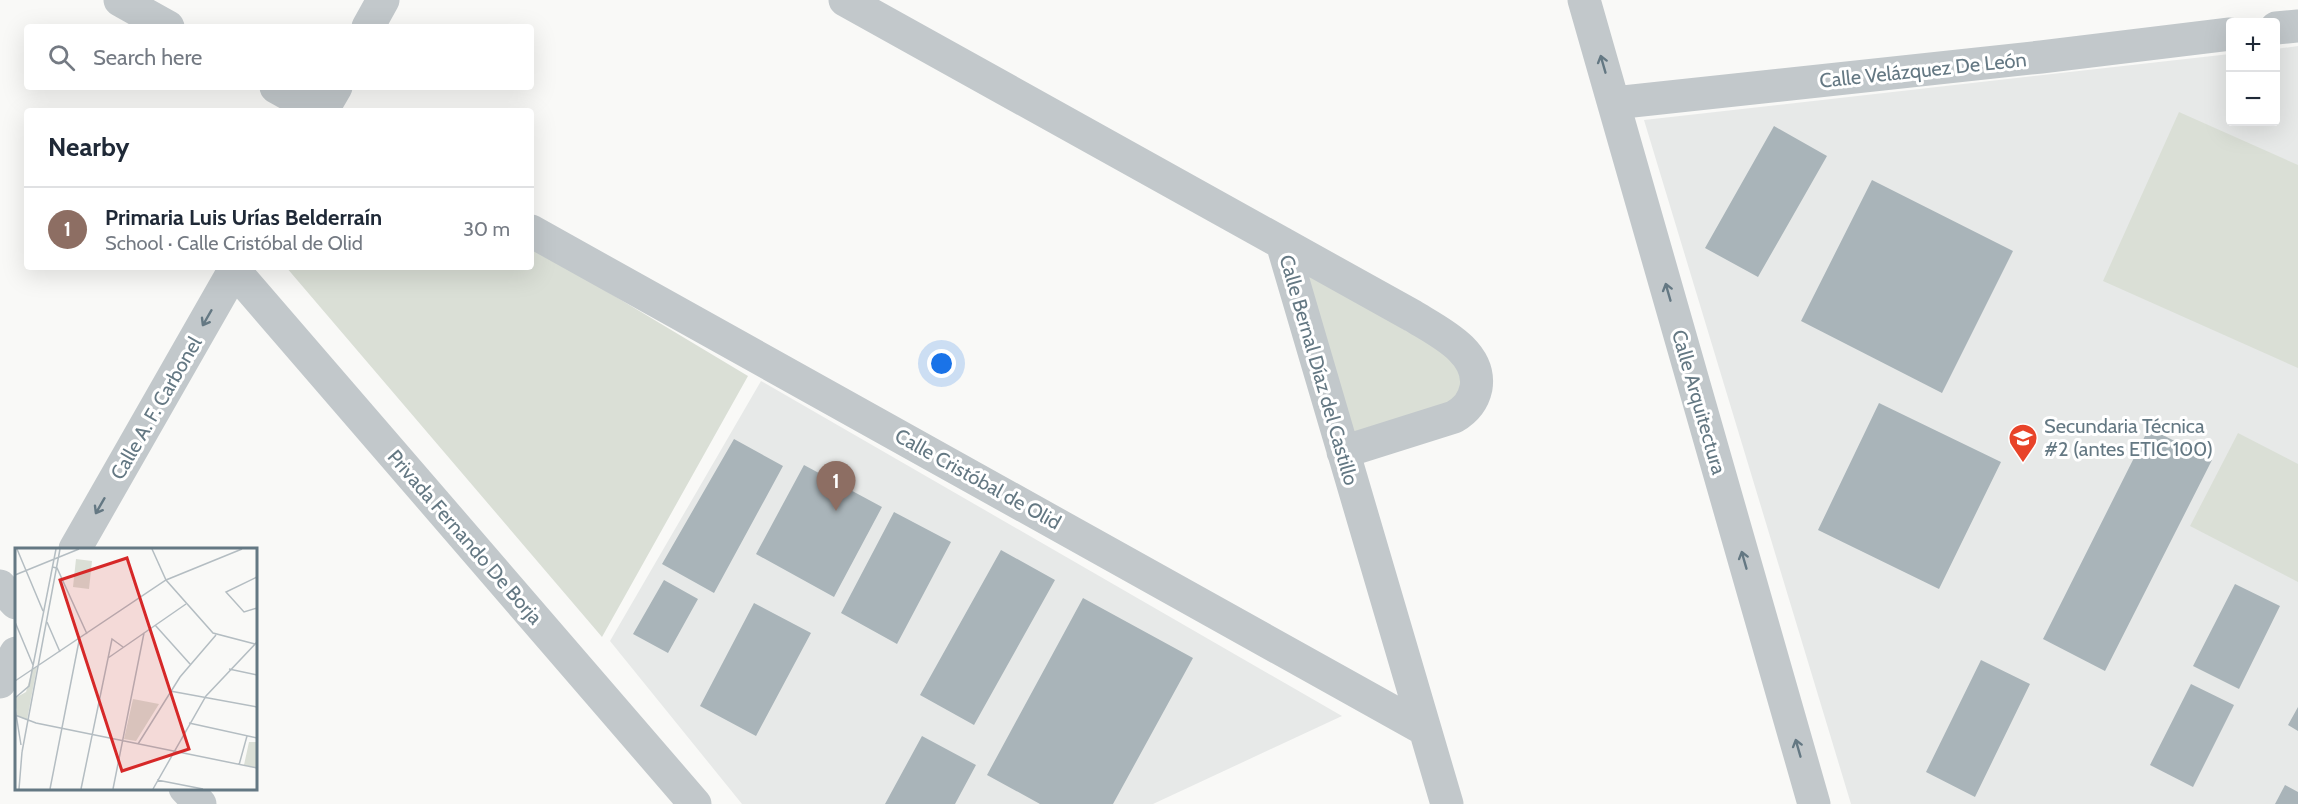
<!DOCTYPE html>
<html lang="en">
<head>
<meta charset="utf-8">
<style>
  :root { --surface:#fff; --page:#f6f6f7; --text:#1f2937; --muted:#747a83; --line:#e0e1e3; --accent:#1a73e8 }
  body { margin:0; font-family:Cabin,sans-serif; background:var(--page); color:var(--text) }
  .controls { position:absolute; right:18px; top:18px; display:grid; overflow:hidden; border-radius:6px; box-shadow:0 6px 24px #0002 }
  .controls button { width:54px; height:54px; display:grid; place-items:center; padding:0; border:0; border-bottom:2px solid var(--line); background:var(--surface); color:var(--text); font:30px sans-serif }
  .you { position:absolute; left:942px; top:364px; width:21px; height:21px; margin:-15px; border:4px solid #fff; border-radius:50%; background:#1a73e8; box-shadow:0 0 0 9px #1a73e833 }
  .badge { display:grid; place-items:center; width:39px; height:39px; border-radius:50%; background:var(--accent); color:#fff; font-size:20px; font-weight:700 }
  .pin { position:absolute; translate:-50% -50px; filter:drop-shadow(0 2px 3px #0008) }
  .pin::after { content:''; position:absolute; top:32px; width:21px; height:18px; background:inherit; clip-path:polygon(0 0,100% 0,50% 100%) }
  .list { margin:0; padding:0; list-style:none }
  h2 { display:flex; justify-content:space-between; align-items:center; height:78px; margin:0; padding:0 24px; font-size:26px }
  h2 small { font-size:20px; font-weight:400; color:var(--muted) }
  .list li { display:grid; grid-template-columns:39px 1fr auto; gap:18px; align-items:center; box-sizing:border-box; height:84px; padding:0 24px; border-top:2px solid var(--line) }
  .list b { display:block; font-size:22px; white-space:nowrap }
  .list p { margin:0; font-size:20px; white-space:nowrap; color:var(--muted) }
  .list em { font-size:20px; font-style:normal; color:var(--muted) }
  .icon { flex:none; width:33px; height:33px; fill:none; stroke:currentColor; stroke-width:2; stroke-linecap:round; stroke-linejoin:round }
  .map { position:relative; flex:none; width:2298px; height:804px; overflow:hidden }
  .search { position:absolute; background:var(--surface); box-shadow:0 6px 24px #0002; left:24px; top:24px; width:510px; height:66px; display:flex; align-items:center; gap:15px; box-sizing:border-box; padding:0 21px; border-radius:6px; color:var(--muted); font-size:22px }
  .panel { position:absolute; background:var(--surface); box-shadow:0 6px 24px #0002; left:24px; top:108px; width:510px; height:162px; border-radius:6px }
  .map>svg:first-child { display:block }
  .built { fill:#e7e9e8 }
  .green { fill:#dadfd6 }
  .building { fill:#a9b4b9 }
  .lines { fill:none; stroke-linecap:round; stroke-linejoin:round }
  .minor { stroke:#c2c8cb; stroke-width:33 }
  .oneway { stroke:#647883 }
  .labels { text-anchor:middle; stroke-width:6; stroke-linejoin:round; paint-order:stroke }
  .street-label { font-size:20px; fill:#647883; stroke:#fff }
  .poi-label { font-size:20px; fill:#647883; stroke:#fff; text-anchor:start }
  .inset-road { fill:none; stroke:#b4bdc2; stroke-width:1.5 }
  .view { fill:#d62828; fill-opacity:0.15; stroke:#d62828; stroke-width:3 }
  .inset-edge { fill:none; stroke:#647883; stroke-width:3 }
</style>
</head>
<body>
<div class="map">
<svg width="2298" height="804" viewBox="0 0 2298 804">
  <rect width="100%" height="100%" fill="#f9f9f7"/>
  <!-- built -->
  <path class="built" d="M2298,46V804H1851L1644,120L2230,54V122H2276V49Z
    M761,381L1342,716L1153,804H742L610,641Z"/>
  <!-- green -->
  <path class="green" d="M2179,112L2298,165V368L2103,281Z
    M1282,243L1447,337L1475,392L1343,452Z
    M531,246L748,376L602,637L286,267H531Z
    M2238,433L2298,464V582L2190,526Z"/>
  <!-- building -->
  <path class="building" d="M1774,126L1827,156L1758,277L1705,248Z
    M1872,180L2013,251L1942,393L1801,321Z
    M1879,403L2001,462L1939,589L1818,530Z
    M2149,428L2212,460L2105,671L2043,639Z
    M734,439L783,466L714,593L662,564Z
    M804,465L882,507L834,597L756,554Z
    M894,512L951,542L897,644L841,613Z
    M1001,550L1055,580L974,725L920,695Z
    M664,580L698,599L668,653L633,634Z
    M2235,584L2280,606L2239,689L2193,666Z
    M1083,598L1193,658L1113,804H1040L987,775Z
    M754,603L811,633L756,736L700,706Z
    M1981,660L2030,684L1975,797L1926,772Z
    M2191,684L2234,705L2193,787L2150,765Z
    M2298,707V731L2288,725Z
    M922,736L976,765L955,804H885Z
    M2285,785L2298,792V804H2275Z"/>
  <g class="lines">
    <!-- minor -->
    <path class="minor" d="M120,0L168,27
      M845,0L1413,316C1439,332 1482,352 1476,388C1473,402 1466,410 1454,417L1343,452
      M1584,0L1814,804
      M368,27L383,0
      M2276,28L2298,26
      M276,87L319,111
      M1614,103L2041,57L2230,34
      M322,111L336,87
      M531,231L1424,729
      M1282,243L1447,804
      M234,270L695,804
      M75,549L236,267
      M0,586L16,603
      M0,682L16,653
      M185,788L200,804"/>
  </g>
  <!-- one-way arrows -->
  <defs><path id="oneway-shaft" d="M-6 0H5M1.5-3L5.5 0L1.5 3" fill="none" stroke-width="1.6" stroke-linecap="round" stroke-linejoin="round" transform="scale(1.5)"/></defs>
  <g class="oneway">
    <use href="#oneway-shaft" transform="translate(1603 64) rotate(-106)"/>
    <use href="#oneway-shaft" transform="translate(1668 292) rotate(-106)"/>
    <use href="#oneway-shaft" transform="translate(207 318) rotate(120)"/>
    <use href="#oneway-shaft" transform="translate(100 506) rotate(120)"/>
    <use href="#oneway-shaft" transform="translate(1744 560) rotate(-106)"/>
    <use href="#oneway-shaft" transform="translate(1798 748) rotate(-106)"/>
  </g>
  <!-- icons -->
  <defs>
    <g id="school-pin" transform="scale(1.5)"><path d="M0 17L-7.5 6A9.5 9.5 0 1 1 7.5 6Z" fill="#e84329" stroke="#fff"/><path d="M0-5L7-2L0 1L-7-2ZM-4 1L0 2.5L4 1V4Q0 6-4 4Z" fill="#fff"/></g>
  </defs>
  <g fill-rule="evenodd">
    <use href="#school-pin" x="2023" y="438"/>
  </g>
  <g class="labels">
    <!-- street labels -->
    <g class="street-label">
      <text transform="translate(1923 70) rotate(-6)" y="7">Calle Velázquez De León</text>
      <text transform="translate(1319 370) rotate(74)" y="7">Calle Bernal Díaz del Castillo</text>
      <text transform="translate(1699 402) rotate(74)" y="7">Calle Arquitectura</text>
      <text transform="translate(156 408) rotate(-60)" y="7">Calle A. F. Carbonel</text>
      <text transform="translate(978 479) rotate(29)" y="7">Calle Cristóbal de Olid</text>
      <text transform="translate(465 537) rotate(49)" y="7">Privada Fernando De Borja</text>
    </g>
    <!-- poi labels -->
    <g class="poi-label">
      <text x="2044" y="433">Secundaria Técnica<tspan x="2044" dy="23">#2 (antes ETIC 100)</tspan></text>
    </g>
  </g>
  <!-- overview -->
  <g transform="translate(15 548)">
    <rect width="242" height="242" fill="#f9f9f7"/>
    <path d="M61,11L77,13L74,41L58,39ZM22,119L12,172L2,168L0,150L11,144L17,122ZM118,151L144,156L121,193L109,191ZM234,194H241V220L229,217Z" fill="#dadfd6"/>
    <path class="inset-road" d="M2,1L28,63M137,1L151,32L198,85L240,96M37,19L42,20L72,86M0,27L64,1M242,29L211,44L229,64L242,60M0,74L18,117M32,74L45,104M140,77L175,116M93,110L171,56M214,121L242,127M0,133L151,32L227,1M155,143L242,159M0,150L14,138L41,1M0,160L6,197M0,167L21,175L242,220M174,175L242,190M0,180V238M123,196L165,129L201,87M7,204L45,1M224,217L232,188M142,232L188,241M4,241L7,204M35,241L64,93M66,241L97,91L108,99M98,241L129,85M138,241L191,148L242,94"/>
    <path class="view" d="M112,10L174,201L107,223L45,32Z"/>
    <rect width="242" height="242" class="inset-edge"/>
  </g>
</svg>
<div class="controls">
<button>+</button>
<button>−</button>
</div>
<div class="you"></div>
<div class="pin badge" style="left:836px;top:511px;background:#8d6e63">1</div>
<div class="search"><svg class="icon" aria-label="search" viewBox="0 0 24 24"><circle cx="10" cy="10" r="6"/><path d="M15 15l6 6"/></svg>Search here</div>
<section class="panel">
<h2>Nearby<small></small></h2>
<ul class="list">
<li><span class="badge" style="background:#8d6e63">1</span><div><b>Primaria Luis Urías Belderraín</b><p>School · Calle Cristóbal de Olid</p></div><em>30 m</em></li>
</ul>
</section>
</div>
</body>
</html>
